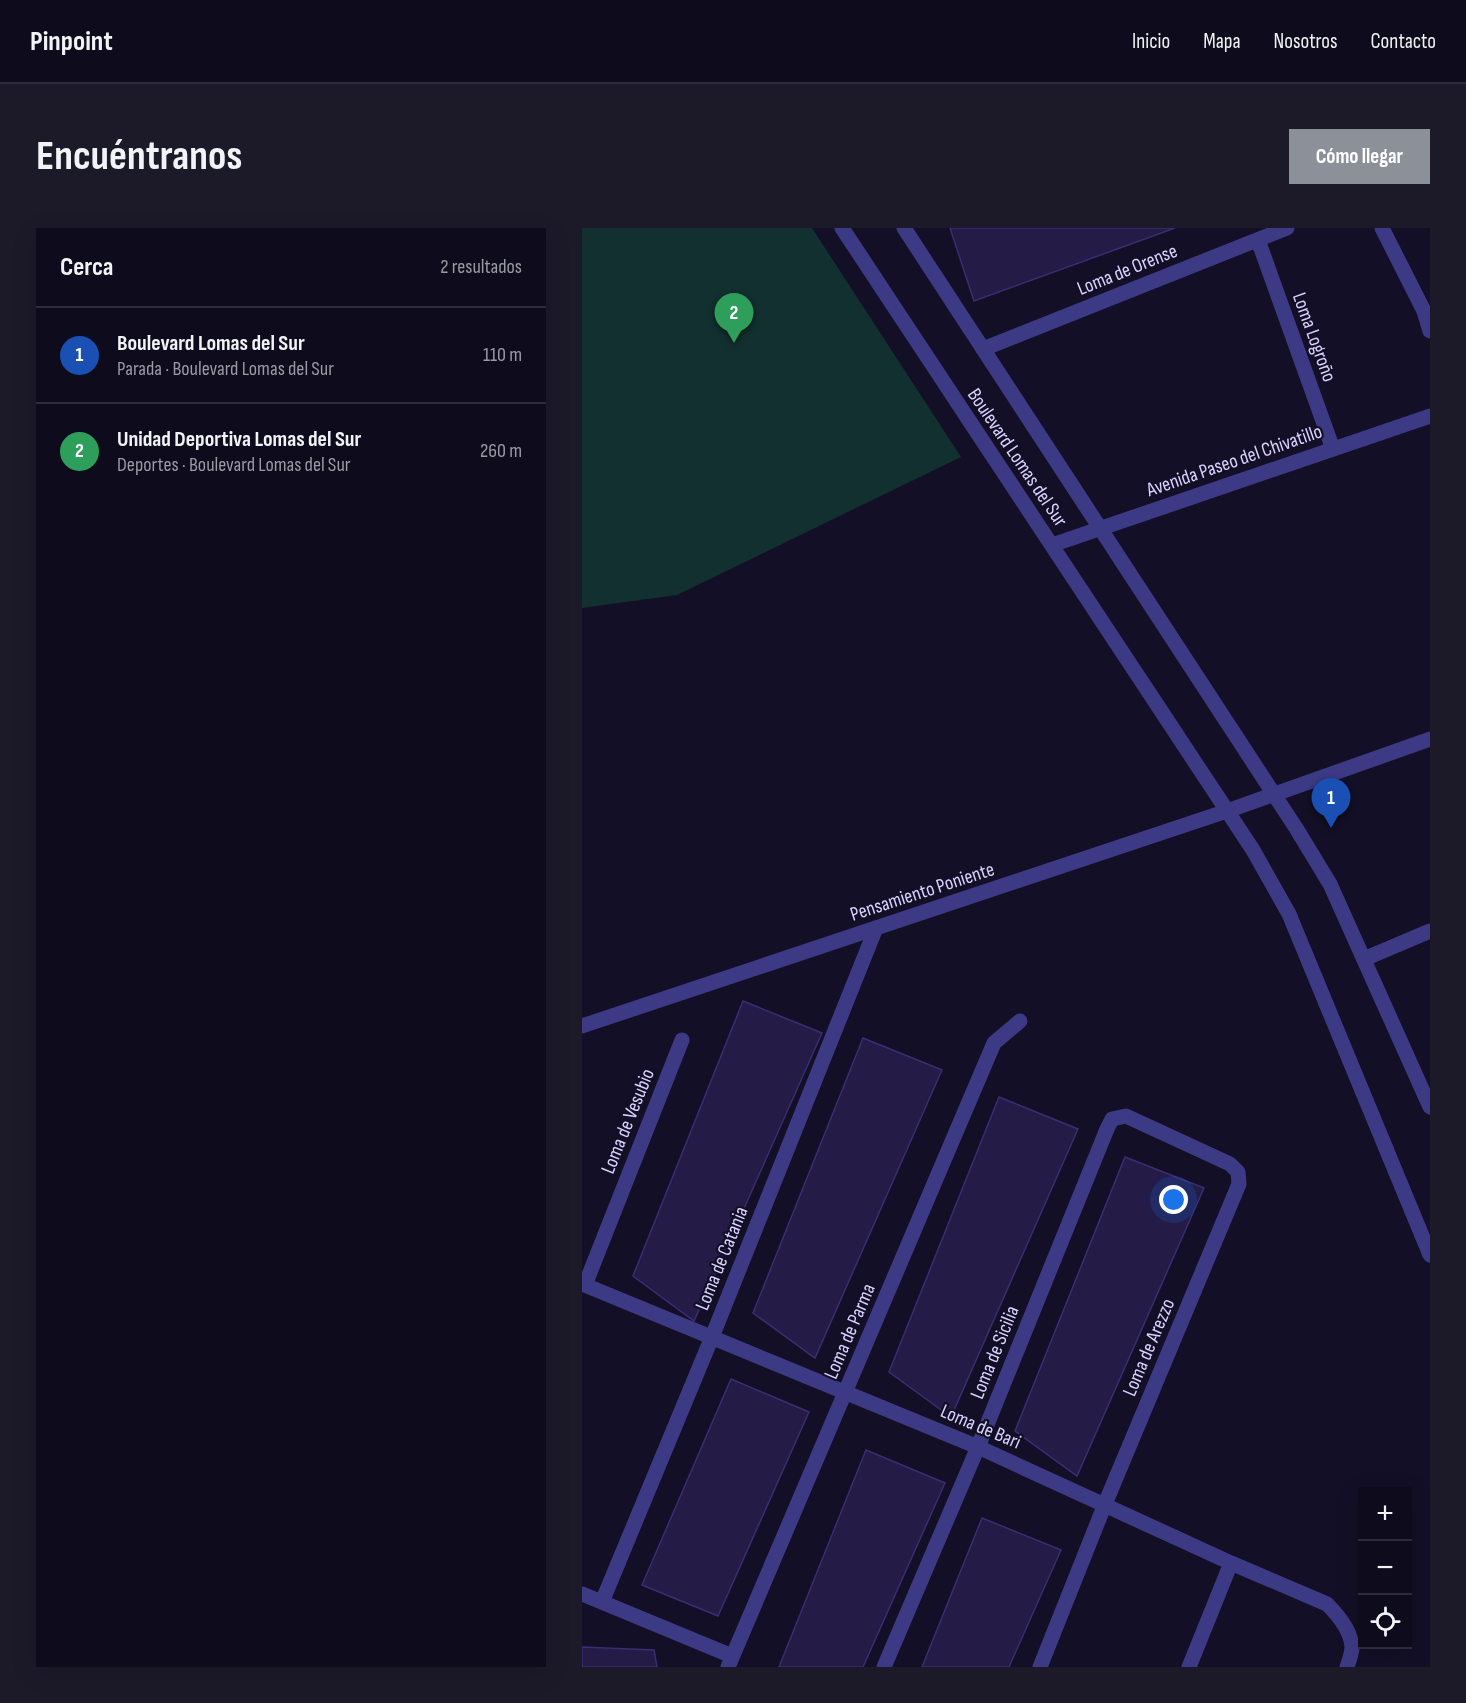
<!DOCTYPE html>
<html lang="es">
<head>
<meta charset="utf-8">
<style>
  :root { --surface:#0e0b1c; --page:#1c1929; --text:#f1f3f6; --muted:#9b9ba3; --line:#2e2b3b; --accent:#8c9099 }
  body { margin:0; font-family:"Sofia Sans Condensed",sans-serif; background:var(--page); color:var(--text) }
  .controls { position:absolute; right:18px; bottom:18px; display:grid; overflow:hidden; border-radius:0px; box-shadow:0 6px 24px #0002 }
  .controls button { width:54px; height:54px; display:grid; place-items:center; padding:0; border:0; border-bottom:2px solid var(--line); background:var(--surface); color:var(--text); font:30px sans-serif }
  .you { position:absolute; left:592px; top:972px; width:21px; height:21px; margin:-15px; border:4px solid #fff; border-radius:50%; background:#1a73e8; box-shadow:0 0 0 9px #1a73e833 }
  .badge { display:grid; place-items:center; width:39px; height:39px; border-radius:50%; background:var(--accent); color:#fff; font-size:20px; font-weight:700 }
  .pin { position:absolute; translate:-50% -50px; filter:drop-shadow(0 2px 3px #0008) }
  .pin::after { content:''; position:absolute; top:32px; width:21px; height:18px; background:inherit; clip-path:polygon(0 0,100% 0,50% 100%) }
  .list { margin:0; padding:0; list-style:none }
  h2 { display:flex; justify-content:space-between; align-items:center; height:78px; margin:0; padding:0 24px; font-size:26px }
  h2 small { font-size:20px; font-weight:400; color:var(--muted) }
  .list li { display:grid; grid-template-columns:39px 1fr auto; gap:18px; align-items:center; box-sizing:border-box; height:96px; padding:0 24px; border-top:2px solid var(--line) }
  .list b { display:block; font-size:22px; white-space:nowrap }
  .list p { margin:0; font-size:20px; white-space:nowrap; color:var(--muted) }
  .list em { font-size:20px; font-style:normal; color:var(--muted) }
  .icon { flex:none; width:33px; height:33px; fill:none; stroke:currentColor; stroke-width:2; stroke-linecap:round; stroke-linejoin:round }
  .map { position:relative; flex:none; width:848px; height:1439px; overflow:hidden; border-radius:0px }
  header { display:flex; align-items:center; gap:36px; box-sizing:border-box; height:84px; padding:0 30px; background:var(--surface); border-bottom:2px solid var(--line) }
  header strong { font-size:28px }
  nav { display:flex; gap:33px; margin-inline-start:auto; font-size:21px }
  .intro { display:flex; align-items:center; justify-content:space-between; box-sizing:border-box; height:144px; padding:0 36px }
  h1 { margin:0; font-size:42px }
  .button { padding:15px 27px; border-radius:0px; background:var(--accent); color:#fff; font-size:21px; font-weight:700 }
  main { display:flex; gap:36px; padding:0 36px }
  aside { flex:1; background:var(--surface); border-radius:0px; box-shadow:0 6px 24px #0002 }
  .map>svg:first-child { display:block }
  .green { fill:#12302f }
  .building { fill:#241b47; stroke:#3b2d73; stroke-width:1.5 }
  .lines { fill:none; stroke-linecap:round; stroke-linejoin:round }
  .minor { stroke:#3d3a85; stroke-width:15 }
  .tertiary { stroke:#3d3a85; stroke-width:15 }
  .labels { text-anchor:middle; stroke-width:4.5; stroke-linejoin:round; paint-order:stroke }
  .street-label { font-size:20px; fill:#d9d4ff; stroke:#130f26 }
</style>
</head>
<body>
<header>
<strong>Pinpoint</strong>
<nav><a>Inicio</a><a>Mapa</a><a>Nosotros</a><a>Contacto</a></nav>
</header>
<div class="intro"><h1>Encuéntranos</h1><a class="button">Cómo llegar</a></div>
<main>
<aside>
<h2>Cerca<small>2 resultados</small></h2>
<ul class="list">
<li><span class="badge" style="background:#1a4fb4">1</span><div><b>Boulevard Lomas del Sur</b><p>Parada · Boulevard Lomas del Sur</p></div><em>110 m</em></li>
<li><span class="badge" style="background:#2e9e5b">2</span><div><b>Unidad Deportiva Lomas del Sur</b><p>Deportes · Boulevard Lomas del Sur</p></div><em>260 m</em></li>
</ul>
</aside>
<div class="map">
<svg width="848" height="1439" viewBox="0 0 848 1439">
  <rect width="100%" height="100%" fill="#130f26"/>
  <!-- green -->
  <path class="green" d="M0,0H230L379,229L95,367L0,380Z"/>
  <!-- building -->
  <path class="building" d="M368,0H593L392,73Z
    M161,773L240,805L112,1093L51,1048Z
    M281,810L360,842L233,1130L171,1085Z
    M417,869L496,901L369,1189L307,1144Z
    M543,929L622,960L495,1248L433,1203Z
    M149,1151L227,1184L136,1388L60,1357Z
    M284,1222L363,1255L281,1439H197Z
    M400,1290L479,1322L427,1439H340Z
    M0,1419L72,1422L75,1439H0Z"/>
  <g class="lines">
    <!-- minor -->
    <path class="minor" d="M800,0L842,83L848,103
      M676,12L751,221
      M401,121L705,0
      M782,731L848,703
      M0,1056L396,1219L649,1335L745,1376C756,1387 769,1403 770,1419C770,1425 767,1433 765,1439
      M3,1057L100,812
      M0,1366L150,1428
      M20,1374L130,1109L294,700
      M146,1439L412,815L438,793
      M302,1439L396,1219L525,901L530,891L544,888L648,936L656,944L657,956L523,1276L458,1439
      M607,1439L649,1335"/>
    <!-- tertiary -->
    <path class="tertiary" d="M260,0L671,622L707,686L848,1027
      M322,0L714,600L748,656L848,879
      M470,317L848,188
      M0,798L645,583L848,511"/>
  </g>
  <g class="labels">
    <!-- street labels -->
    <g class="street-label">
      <text transform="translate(545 41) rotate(-22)" y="7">Loma de Orense</text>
      <text transform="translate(733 109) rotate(70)" y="7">Loma Logroño</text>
      <text transform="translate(436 229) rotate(56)" y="7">Boulevard Lomas del Sur</text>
      <text transform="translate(652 232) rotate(-19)" y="7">Avenida Paseo del Chivatillo</text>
      <text transform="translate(340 663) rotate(-18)" y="7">Pensamiento Poniente</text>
      <text transform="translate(45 893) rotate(-68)" y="7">Loma de Vesubio</text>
      <text transform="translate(139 1030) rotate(-68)" y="7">Loma de Catania</text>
      <text transform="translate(267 1103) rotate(-67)" y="7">Loma de Parma</text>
      <text transform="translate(566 1119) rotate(-67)" y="7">Loma de Arezzo</text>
      <text transform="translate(412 1124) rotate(-68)" y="7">Loma de Sicilia</text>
      <text transform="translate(399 1198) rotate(23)" y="7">Loma de Bari</text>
    </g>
  </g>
</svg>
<div class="controls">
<button>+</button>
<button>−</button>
<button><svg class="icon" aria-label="locate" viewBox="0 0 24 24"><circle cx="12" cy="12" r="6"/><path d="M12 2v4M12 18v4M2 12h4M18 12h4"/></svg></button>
</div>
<div class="you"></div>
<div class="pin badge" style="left:749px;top:600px;background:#1a4fb4">1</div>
<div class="pin badge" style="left:152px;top:115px;background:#2e9e5b">2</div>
</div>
</main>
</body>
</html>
